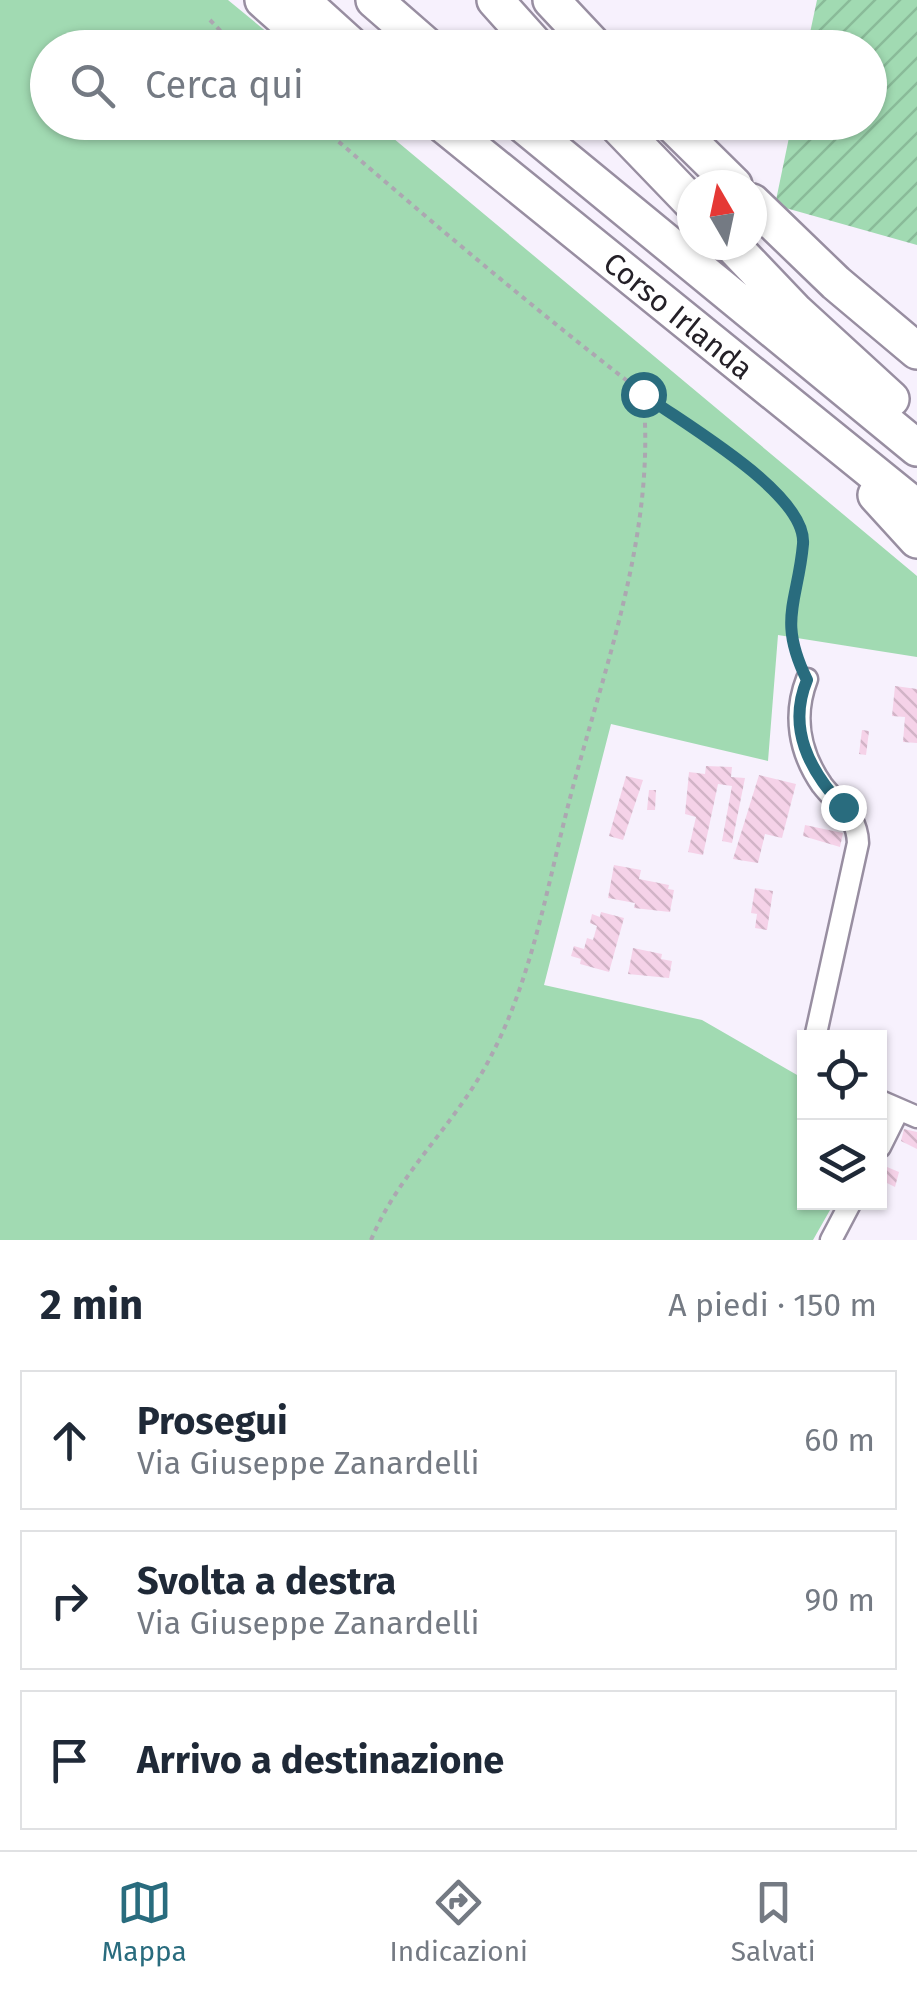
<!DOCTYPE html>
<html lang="it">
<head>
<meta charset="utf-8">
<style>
  :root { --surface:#fff; --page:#f2f2f3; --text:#1f2937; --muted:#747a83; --line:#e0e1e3; --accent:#296c7e }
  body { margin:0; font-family:"Fira Sans",sans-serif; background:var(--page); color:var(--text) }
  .controls { position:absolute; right:30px; bottom:30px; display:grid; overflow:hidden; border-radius:0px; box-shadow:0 2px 8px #0004 }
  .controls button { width:90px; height:90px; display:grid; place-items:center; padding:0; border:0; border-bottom:2px solid var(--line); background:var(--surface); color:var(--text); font:50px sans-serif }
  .compass { position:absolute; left:677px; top:170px; width:90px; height:90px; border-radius:50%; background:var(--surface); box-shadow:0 2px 8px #0004; rotate:351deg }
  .stop { position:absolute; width:30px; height:30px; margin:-22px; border:8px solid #296c7e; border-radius:50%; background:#fff }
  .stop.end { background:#296c7e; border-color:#fff; box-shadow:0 2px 10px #0008 }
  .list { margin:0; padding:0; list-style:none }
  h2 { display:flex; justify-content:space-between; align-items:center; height:130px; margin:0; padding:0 40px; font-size:42px }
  h2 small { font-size:32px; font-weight:400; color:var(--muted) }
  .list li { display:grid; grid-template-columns:65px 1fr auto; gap:30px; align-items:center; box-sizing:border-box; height:140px; margin:0 20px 20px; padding:0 20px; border:2px solid var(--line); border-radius:0px }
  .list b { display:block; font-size:38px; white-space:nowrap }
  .list p { margin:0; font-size:32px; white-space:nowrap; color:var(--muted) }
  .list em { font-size:32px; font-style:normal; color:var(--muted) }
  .icon { flex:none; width:55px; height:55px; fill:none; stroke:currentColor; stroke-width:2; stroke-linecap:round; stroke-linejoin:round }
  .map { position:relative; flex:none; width:917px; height:1240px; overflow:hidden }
  .search { position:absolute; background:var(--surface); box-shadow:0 2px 8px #0004; left:30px; right:30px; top:30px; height:110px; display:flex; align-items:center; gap:25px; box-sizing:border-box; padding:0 35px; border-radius:55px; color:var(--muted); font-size:38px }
  .sheet { height:610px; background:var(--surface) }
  nav { display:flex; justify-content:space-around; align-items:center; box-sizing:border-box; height:140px; border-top:2px solid var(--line); background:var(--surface); font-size:28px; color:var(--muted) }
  nav a { display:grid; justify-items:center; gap:5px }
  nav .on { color:var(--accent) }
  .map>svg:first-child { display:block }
  .grass { fill:#a1dab2 }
  .garden { fill:url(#garden-furrows) }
  .building { fill:url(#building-back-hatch) }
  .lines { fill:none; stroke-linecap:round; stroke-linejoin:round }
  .minor-casing { stroke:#988ea1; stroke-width:25 }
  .trunk-casing { stroke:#988ea1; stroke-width:40 }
  .path { stroke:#aca7b1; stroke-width:4; stroke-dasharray:5 5; stroke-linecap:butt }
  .minor { stroke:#fff; stroke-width:20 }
  .trunk { stroke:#fff; stroke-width:35 }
  .route { stroke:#296c7e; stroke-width:12 }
  .labels { text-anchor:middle; stroke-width:8; stroke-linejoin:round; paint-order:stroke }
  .street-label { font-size:30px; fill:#242027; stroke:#fff }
</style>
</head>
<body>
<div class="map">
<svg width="917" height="1240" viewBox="0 0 917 1240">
  <defs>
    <pattern id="garden-furrows" width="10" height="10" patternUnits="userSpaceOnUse" patternTransform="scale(2.5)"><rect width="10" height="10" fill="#a1dab2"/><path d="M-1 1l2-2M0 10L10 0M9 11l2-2" fill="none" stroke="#8abb99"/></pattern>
    <pattern id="building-back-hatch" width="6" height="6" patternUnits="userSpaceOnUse" patternTransform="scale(2.5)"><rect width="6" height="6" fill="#f5d2e8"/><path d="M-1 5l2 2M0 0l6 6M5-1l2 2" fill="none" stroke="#d2b4c7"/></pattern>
  </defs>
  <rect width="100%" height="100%" fill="#f7f1fd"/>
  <!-- grass -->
  <path class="grass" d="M0,0H228L285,47L48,48V122L375,123L917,576V657L778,635L768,761L611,724L544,985L702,1020L804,1079V1202L834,1203L813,1240H0Z"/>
  <!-- garden -->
  <path class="garden" d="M817,0H917V245L775,205L792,123L870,122V48L807,47Z"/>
  <!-- building -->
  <path class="building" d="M895,686L917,689V743L903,742L905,717L892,716Z
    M862,730L869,731L866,755L859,754Z
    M706,766L732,767L731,777L745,778L732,843L722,841L732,786L718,784L703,855L688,852L696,817L685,814L689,772L705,774Z
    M759,775L796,784L782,838L765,834L758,863L733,859Z
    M626,776L643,780L623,840L609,836Z
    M649,790H656L655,810H647Z
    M805,825L843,833L840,847L803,836Z
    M614,865L641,870L639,879L669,885L668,889L674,890L670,912L634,908L635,903L608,898Z
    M755,888L773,891L767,930L755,928L757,914L751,913Z
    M601,912L624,918L609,972L580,964L581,959L571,956L574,946L584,949L587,938L593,940L597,926L590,923L592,914L600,917Z
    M633,948L662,954L661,959L672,961L669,978L628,974Z
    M904,1129L917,1132V1149L901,1141Z
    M887,1167L899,1172L895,1187L881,1180Z"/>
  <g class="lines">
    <!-- minor casing -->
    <g class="minor-casing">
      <path id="minor" d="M807,679C793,715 799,752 822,785C838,806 857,814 858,843L815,1038
        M880,1101L917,1117
        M880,1147L898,1111
        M831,1240L851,1202"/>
    </g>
    <!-- trunk casing -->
    <g class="trunk-casing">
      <path id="trunk" d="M263,0L317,48
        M301,0L354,48
        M374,0L429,48
        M495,0L538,48
        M551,0L596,48
        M440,122L917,508
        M520,122L917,448
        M614,122L692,203
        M670,122L734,185
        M752,202L836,283L917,351
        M732,245L796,312L891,399
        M876,495L917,540"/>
    </g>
    <!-- path -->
    <path class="path" d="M210,20L237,48
      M316,122C422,214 529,305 639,390C680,422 771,471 794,512C817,556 776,610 798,661
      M371,1240C399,1172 458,1122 491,1056C532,978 547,887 569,802C603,670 657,532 643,394"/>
    <!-- minor -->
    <use href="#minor" class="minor"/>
    <!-- trunk -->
    <use href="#trunk" class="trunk"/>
  </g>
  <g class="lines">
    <!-- route -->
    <path class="route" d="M643,394C682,423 807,493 803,544C798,602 777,619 807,680C787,728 809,770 843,807"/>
  </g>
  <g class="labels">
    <!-- street labels -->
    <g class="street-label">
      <text transform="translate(678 316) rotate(39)" y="10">Corso Irlanda</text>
    </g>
  </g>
</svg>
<div class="controls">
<button><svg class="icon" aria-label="locate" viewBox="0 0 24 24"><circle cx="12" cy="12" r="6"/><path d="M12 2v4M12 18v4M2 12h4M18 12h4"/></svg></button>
<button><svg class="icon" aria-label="layers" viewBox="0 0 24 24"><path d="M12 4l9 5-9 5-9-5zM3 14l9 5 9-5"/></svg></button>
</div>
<svg class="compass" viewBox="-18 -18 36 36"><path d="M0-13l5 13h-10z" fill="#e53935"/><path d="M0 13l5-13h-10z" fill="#747a83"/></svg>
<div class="stop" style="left:643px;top:394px"></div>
<div class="stop end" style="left:843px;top:807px"></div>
<div class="search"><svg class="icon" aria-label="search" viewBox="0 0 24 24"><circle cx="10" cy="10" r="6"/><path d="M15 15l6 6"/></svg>Cerca qui</div>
</div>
<section class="sheet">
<h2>2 min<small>A piedi · 150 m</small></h2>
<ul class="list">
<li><svg class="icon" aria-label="ahead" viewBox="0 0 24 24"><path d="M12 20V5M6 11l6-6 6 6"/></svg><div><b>Prosegui</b><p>Via Giuseppe Zanardelli</p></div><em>60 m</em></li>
<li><svg class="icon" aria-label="right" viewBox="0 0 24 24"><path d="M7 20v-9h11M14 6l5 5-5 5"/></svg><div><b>Svolta a destra</b><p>Via Giuseppe Zanardelli</p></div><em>90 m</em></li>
<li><svg class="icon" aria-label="arrive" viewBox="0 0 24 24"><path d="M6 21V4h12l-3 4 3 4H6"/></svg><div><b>Arrivo a destinazione</b></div></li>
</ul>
</section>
<nav>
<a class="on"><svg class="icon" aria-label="map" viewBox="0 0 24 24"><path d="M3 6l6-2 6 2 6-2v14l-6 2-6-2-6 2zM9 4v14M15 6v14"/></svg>Mappa</a>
<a><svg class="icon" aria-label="directions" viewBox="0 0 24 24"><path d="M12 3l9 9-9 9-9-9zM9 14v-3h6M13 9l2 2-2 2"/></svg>Indicazioni</a>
<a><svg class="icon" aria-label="saved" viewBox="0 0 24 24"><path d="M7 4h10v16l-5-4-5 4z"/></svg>Salvati</a>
</nav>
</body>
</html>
